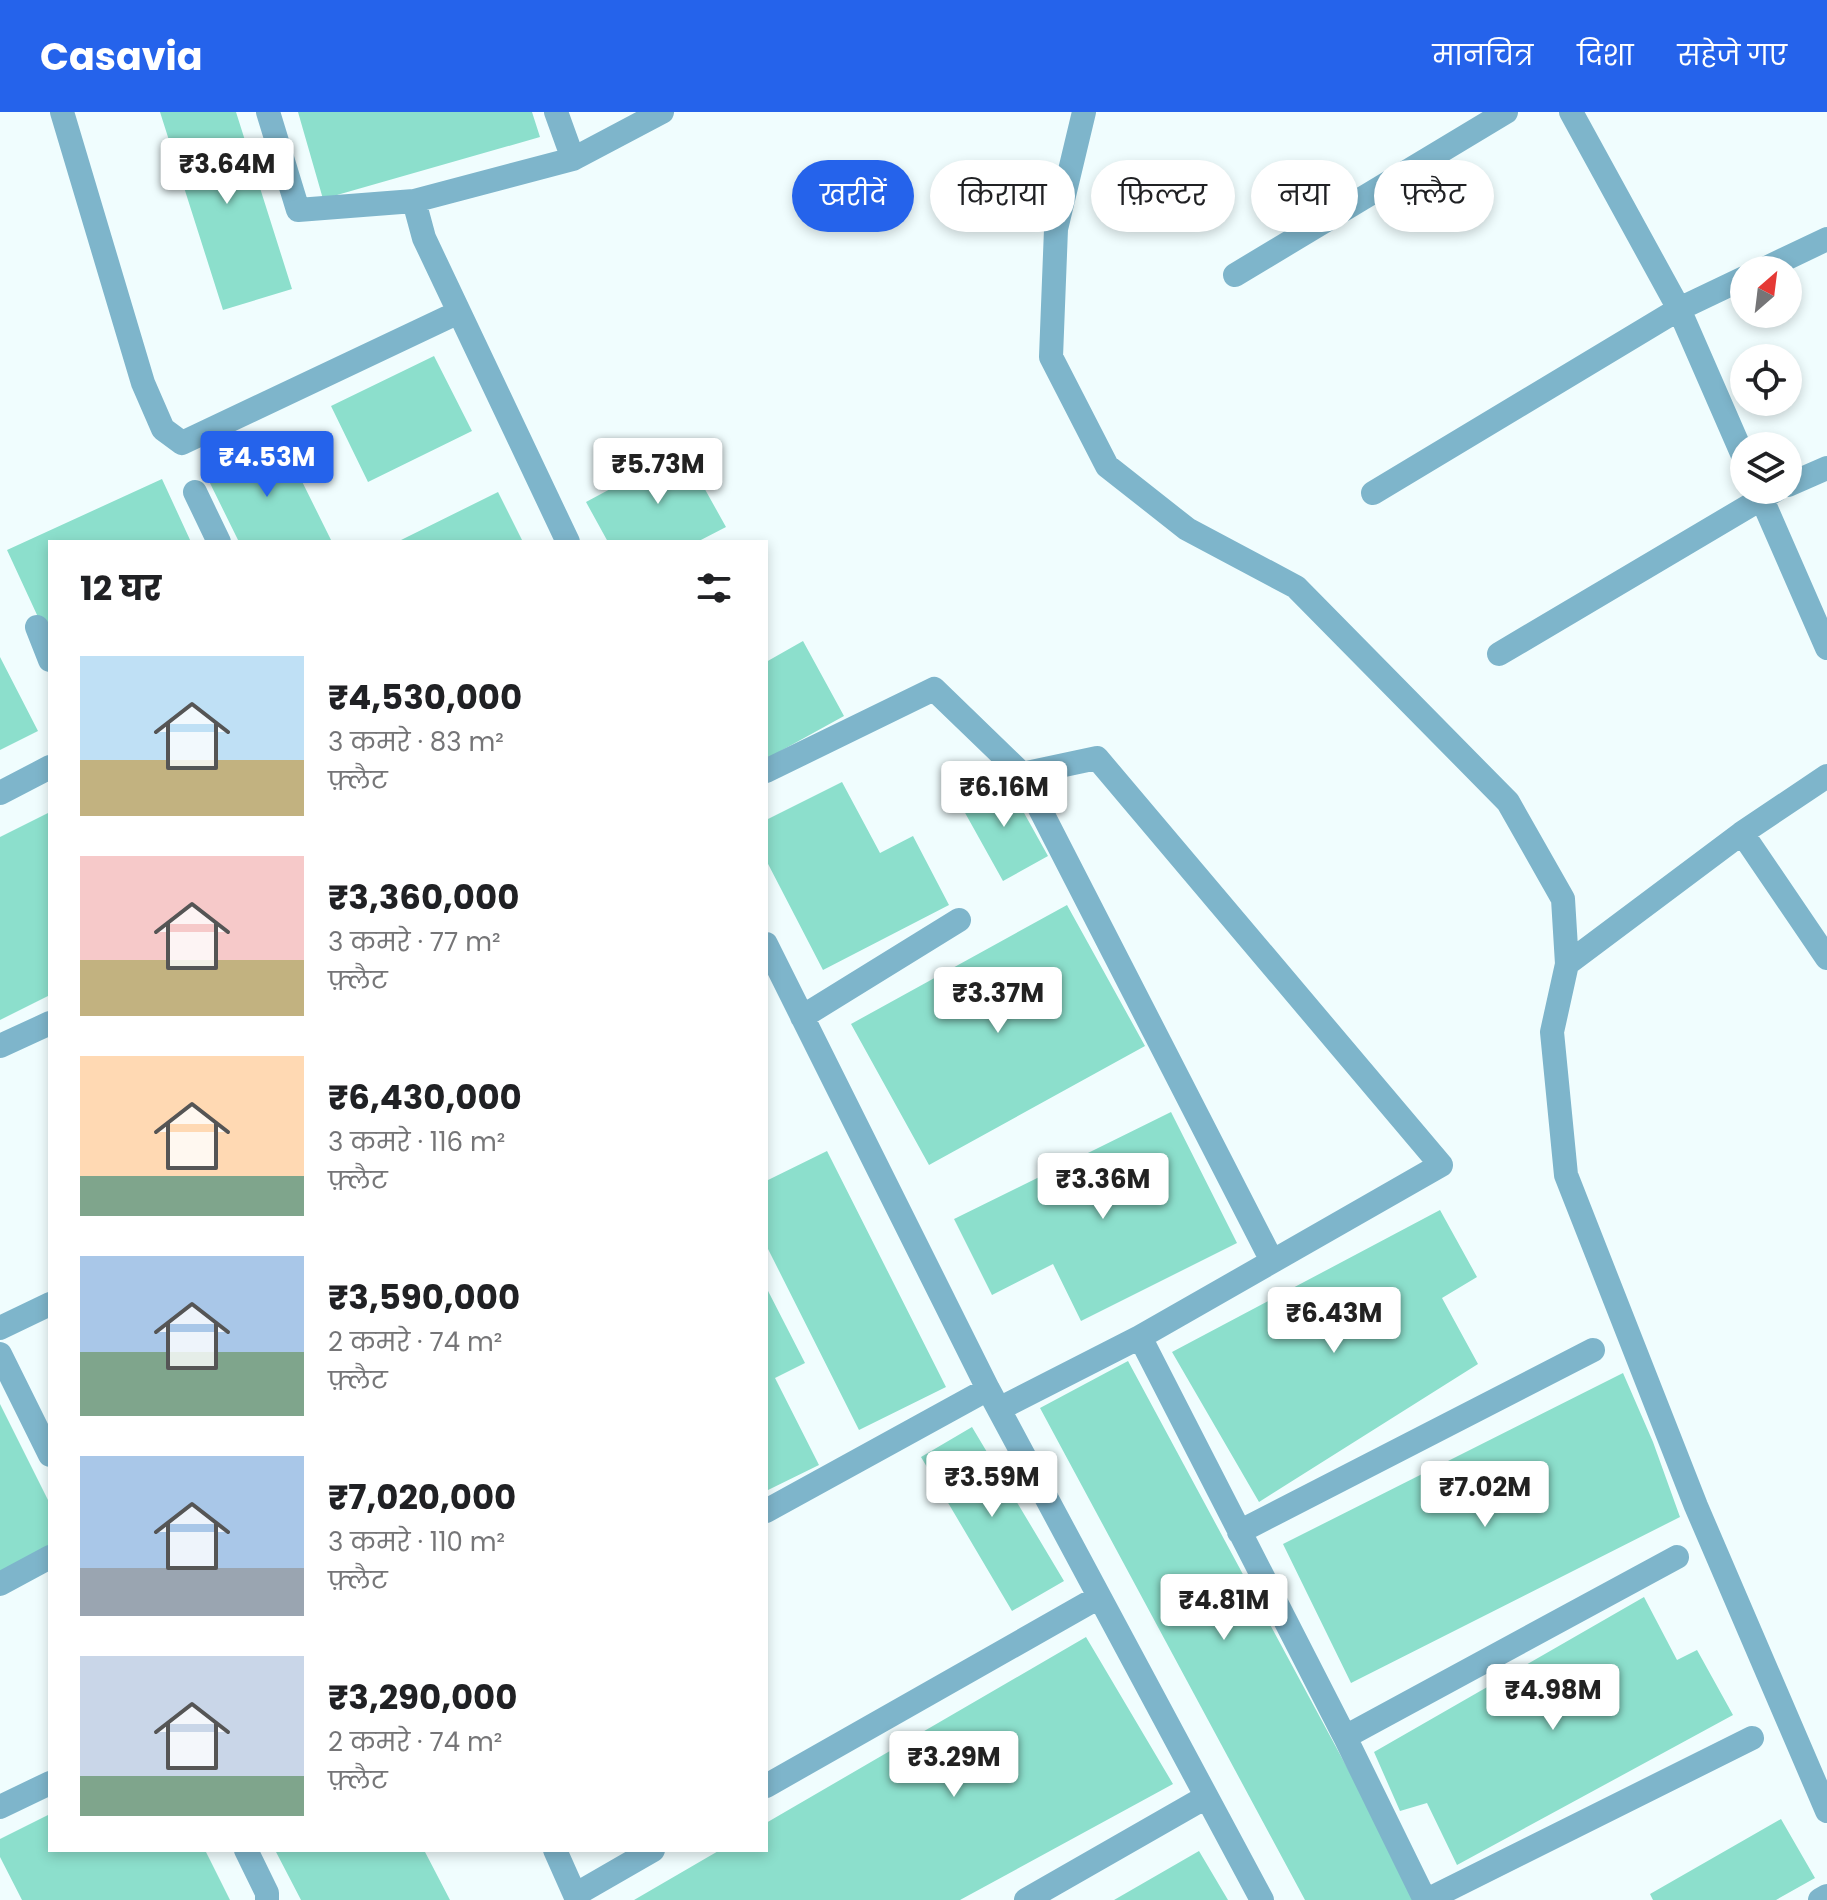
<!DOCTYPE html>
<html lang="hi">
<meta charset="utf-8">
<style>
body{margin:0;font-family:Poppins,"Noto Sans Devanagari",sans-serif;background:#f2f2f2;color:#202124;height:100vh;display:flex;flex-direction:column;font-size:30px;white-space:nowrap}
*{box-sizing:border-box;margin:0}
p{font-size:26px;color:#757577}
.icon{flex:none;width:44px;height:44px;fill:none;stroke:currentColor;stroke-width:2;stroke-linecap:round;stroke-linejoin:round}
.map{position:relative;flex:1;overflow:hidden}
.panel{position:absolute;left:48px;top:428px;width:720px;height:1312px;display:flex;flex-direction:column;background:#fff;border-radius:0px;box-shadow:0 4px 12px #0003}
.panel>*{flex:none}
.banner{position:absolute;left:792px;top:48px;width:760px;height:72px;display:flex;gap:16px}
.needle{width:52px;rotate:28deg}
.controls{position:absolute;left:1730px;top:144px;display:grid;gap:16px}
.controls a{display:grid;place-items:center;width:72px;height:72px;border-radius:50%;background:#fff;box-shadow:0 4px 12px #0003;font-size:40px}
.price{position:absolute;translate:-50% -68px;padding:0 18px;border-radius:8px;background:#fff;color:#222;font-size:26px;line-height:52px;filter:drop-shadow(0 2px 4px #0008)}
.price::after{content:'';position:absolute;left:50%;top:48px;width:24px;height:18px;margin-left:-12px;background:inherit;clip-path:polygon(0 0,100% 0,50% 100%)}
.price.current{background:#2563eb;color:#fff}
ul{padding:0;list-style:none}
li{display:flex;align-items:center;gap:24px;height:200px;padding:0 32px}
li span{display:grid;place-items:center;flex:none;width:224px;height:160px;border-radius:0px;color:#555}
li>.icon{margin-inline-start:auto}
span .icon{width:96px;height:96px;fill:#fffc;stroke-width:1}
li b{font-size:34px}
h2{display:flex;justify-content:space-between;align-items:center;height:96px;padding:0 32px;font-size:34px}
.tag{padding:0 28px;border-radius:36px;background:#fff;box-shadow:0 4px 12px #0003;font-size:28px;line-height:72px}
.tag.current{background:#2563eb;color:#fff}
header{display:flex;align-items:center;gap:48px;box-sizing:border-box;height:112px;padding:0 40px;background:#2563eb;color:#fff}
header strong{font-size:38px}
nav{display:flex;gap:44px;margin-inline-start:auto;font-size:28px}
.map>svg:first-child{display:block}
</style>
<header>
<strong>Casavia</strong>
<nav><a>मानचित्र</a><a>दिशा</a><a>सहेजे गए</a></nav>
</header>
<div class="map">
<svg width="1827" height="1788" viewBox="0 0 1827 1788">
<rect width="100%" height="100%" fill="#f0fdfe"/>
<path fill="#8cdfcc" d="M160,0H236L292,177L223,198Z
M298,0H532L540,25L323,87Z
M434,244L472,319L368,370L331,294Z
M281,327L332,430H239L206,363Z
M683,338L726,415L697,430H608L586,390Z
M162,367L191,430H50V531L7,438Z
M498,380L523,430H397Z
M803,529L844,604L766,647V550Z
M0,545L38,619L0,638Z
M1004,665L1048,744L1003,769L959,690Z
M842,670L880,741L913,724L949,793L823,858L766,748V708Z
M50,700V883L0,908V725Z
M1067,793L1145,934L929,1053L851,912Z
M1171,1000L1237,1131L1081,1209L1053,1152L992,1183L954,1107Z
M827,1039L946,1275L859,1318L766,1133V1069Z
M1440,1098L1477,1165L1442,1186L1478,1252L1259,1390L1172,1240Z
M766,1175L805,1251L775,1266L819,1353L766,1379Z
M1128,1249L1405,1763L1417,1788H1305L1040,1296Z
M1623,1261L1653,1330L1680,1405L1351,1571L1283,1432Z
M0,1292L50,1392V1437L0,1461Z
M972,1315L1064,1469L1012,1499L921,1345Z
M1644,1485L1677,1548L1697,1538L1733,1603L1457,1753L1427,1691L1400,1699L1374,1640Z
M1086,1525L1173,1672L960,1788H634L720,1738H766V1711Z
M50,1702V1738H205L230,1788H22L0,1745V1727Z
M1781,1707L1815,1766L1776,1788H1653L1650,1782Z
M275,1738H424L450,1788H301Z
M1199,1739L1228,1788H1114Z"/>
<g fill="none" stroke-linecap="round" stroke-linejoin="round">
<path stroke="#7eb5cb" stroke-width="24" d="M62,0L143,271L163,317L182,331L459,200
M268,0L298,98L414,89
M556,0L573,47
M1084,0L1056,117L1051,245L1107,354L1187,417L1296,475L1508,690L1563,787L1567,852
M1571,0L1679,197L1744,166
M1762,158L1827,127
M1235,163L1506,0
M1788,373L1827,356
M1758,378L1827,536
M195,380L219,430
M1373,381L1679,197L1744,346
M568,430L424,126L414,89L573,47L662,0
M37,515L50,548
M1499,542L1776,378
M766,659L934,577L1022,662
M1827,664L1742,721L1567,852L1552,920L1566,1063L1696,1394L1827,1699
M0,681L50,655
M1742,721L1827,846
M766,832L988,1277L1262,1788
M802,905L959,808
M0,934L50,911
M0,1216L50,1192
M1140,1225L1441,1053L1097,646L1022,662L1272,1149
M0,1242L50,1343
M999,1297L1140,1225L1345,1625L1677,1445
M766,1399L988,1277
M1239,1420L1593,1238
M0,1472L50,1445
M1345,1625L1425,1788
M766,1674L1099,1485
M0,1695L50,1671
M246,1738L267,1781V1788
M555,1738L575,1783
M577,1788L575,1783L653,1738
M1026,1788L1206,1685
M1427,1788L1752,1626
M1820,1788L1827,1784"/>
</g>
</svg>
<div class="controls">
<a><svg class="needle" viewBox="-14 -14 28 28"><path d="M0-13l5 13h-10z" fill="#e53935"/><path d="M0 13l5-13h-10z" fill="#757577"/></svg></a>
<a><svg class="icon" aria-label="locate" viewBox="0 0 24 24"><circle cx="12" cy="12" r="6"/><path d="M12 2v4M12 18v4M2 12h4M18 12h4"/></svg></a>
<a><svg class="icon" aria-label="layers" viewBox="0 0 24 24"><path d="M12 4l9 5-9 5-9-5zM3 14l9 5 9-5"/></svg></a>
</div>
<b class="price" style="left:227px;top:94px">₹3.64M</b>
<b class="price current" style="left:267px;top:387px">₹4.53M</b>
<b class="price" style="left:658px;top:394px">₹5.73M</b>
<b class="price" style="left:1004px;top:717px">₹6.16M</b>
<b class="price" style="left:998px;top:923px">₹3.37M</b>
<b class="price" style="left:1103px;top:1109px">₹3.36M</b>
<b class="price" style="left:1334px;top:1243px">₹6.43M</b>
<b class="price" style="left:992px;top:1407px">₹3.59M</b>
<b class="price" style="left:1485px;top:1417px">₹7.02M</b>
<b class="price" style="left:1224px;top:1530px">₹4.81M</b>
<b class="price" style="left:1553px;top:1620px">₹4.98M</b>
<b class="price" style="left:954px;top:1687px">₹3.29M</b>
<div class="banner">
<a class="tag current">खरीदें</a>
<a class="tag">किराया</a>
<a class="tag">फ़िल्टर</a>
<a class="tag">नया</a>
<a class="tag">फ़्लैट</a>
</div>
<section class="panel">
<h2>12 घर<svg class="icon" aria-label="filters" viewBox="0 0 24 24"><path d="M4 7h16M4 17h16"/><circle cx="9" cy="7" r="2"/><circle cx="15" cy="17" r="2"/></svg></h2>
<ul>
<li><span style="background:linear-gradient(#bfe0f5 65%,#c2b280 0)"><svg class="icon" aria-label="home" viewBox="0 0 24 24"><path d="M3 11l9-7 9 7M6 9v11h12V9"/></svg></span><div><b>₹4,530,000</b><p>3 कमरे · 83 m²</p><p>फ़्लैट</p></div></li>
<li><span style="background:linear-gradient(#f6c9c9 65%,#c2b280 0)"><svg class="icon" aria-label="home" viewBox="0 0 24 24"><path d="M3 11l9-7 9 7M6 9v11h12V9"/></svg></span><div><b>₹3,360,000</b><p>3 कमरे · 77 m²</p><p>फ़्लैट</p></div></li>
<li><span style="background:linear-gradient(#ffd9b3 75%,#7fa58c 0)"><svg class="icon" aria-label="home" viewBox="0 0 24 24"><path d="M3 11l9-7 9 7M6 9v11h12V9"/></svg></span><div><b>₹6,430,000</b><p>3 कमरे · 116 m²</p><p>फ़्लैट</p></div></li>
<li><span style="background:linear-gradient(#a9c7e8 60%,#7fa58c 0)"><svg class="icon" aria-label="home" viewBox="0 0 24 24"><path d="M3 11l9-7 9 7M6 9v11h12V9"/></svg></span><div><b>₹3,590,000</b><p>2 कमरे · 74 m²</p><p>फ़्लैट</p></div></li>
<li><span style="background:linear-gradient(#a9c7e8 70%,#9aa5b1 0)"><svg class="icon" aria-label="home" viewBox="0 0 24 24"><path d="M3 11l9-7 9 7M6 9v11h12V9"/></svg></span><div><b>₹7,020,000</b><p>3 कमरे · 110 m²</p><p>फ़्लैट</p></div></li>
<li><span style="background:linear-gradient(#c9d6e8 75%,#7fa58c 0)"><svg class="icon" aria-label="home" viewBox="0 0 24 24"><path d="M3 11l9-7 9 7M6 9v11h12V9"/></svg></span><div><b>₹3,290,000</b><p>2 कमरे · 74 m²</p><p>फ़्लैट</p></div></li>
</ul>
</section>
</div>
